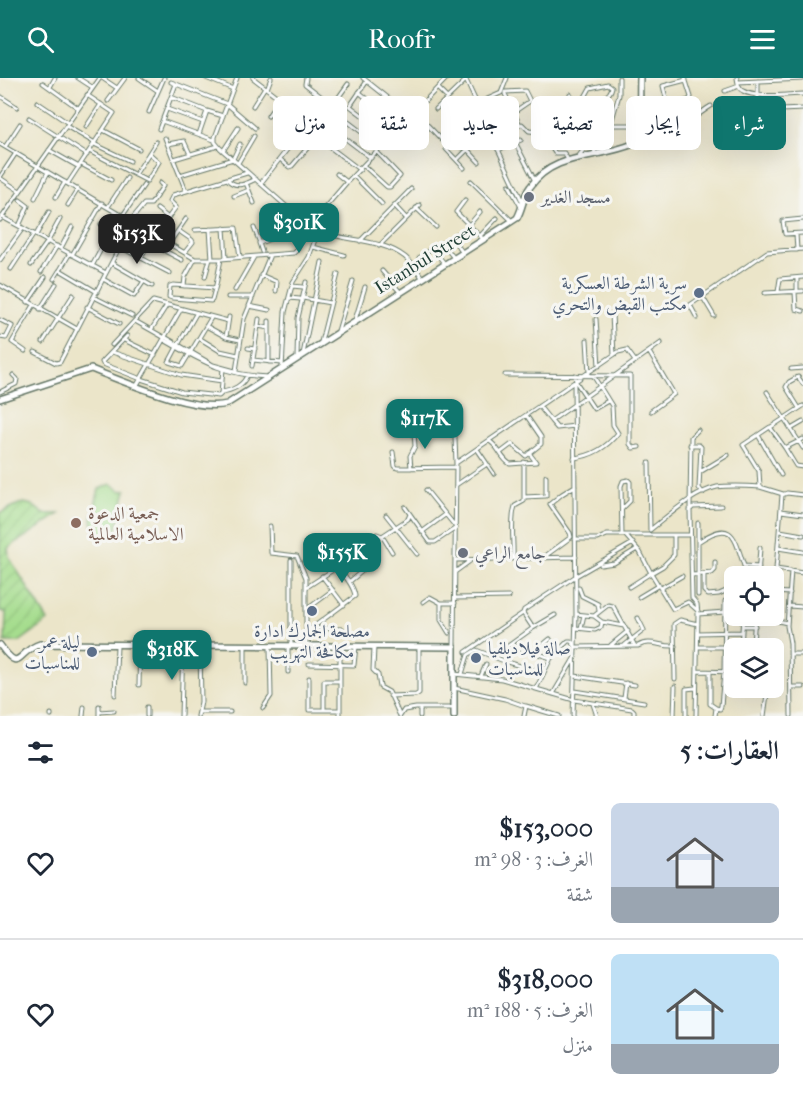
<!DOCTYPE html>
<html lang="ar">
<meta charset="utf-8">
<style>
body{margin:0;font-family:"IM FELL French Canon",Amiri,serif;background:#f2f2f3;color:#1f2937;direction:rtl;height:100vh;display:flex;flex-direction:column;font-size:22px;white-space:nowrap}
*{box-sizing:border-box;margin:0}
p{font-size:20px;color:#747a83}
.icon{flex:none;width:33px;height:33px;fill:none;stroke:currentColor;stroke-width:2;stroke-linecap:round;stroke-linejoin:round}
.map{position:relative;height:638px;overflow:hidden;direction:ltr}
.side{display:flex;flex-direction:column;background:#fff;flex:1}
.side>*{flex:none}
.top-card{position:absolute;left:18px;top:18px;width:768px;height:54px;direction:rtl;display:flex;gap:12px}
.controls{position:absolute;left:724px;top:488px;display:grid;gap:12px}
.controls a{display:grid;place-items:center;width:60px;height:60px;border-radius:9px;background:#fff;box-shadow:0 6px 24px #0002;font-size:30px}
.price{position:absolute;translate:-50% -51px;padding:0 14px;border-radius:12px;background:#0f766e;color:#fff;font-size:20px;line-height:39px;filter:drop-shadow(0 2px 3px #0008)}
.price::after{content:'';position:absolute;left:50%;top:36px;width:18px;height:14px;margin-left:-9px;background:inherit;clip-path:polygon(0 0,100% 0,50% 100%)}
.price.current{background:#222;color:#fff}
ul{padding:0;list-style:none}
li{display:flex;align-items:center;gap:18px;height:150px;padding:0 24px}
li+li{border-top:2px solid #e0e1e3}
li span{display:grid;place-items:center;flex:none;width:168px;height:120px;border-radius:9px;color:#555}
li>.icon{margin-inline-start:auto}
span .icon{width:72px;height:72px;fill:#fffc;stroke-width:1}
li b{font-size:26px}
h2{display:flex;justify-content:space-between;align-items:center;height:72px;padding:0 24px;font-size:26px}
.tag{padding:0 21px;border-radius:9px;background:#fff;box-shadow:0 6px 24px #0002;font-size:21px;line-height:54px}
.tag.current{background:#0f766e;color:#fff}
header{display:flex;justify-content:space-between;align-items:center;height:78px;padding:0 24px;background:#0f766e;color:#fff;font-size:27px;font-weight:600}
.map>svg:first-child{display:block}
</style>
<header><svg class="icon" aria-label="menu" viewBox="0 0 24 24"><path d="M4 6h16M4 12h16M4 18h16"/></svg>Roofr<svg class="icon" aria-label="search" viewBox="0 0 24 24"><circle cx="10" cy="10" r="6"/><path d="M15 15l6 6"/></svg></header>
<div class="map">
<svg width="803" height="638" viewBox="0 0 803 638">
<defs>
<pattern id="forest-crowns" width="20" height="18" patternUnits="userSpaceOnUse" patternTransform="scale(1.5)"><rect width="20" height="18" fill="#84bc79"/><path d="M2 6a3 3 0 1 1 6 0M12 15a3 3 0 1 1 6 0" fill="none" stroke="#6b9a64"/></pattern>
<pattern id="garden-furrows" width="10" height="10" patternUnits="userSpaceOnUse" patternTransform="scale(1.5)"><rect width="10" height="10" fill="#a6dd8e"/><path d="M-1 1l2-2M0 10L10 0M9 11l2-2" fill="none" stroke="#8ebf7b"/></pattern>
</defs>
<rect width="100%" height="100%" fill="#f6f6f2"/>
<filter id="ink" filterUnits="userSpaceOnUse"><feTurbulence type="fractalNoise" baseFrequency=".0167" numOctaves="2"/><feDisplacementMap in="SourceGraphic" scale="12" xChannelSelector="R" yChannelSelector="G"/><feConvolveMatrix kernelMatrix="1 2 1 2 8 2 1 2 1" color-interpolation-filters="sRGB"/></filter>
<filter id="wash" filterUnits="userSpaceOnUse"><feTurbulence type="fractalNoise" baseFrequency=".008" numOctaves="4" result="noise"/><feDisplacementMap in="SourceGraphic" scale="24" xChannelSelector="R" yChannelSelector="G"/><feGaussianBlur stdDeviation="1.35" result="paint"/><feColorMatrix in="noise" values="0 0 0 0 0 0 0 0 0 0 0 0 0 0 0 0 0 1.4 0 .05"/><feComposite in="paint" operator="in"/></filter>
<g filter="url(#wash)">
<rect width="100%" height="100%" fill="#ebe5c9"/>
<path fill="url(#forest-crowns)" stroke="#527c56" stroke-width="1.5" d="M461,45L475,60L462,74L448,57Z"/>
<path fill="url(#garden-furrows)" stroke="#628d61" stroke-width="1.5" d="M24,425L32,427L44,436H59L8,470L9,479L48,543L19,564H5L6,534L0,533V435L19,426Z"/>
<path fill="#a6dd8e" stroke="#628d61" stroke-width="1.5" d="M111,406L121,413L126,412L116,454L102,456L93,449L92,441L99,411Z"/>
</g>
<g filter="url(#ink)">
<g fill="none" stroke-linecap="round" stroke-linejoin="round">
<g stroke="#667868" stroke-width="5">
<path id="street" d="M78,0L92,9
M102,0L117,10
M139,0L158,13
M206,0L233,11
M237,0L215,59V64L220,70L311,150C340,164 379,159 405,179C412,185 418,193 423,201
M253,0L323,54
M306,0L305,6L337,31
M363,0L411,38
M465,0L522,123
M737,0C738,5 738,11 743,13C756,21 788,16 803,16
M367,3L350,28L391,59
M758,3V25L762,32L772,33L773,40
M171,4L227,26L255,50
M738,4L803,1
M43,5L78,30
M50,9L55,0
M267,11L271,0
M438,11L447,20
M725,13L739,8
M359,14L371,24
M570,16L587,67L578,79
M0,18L17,29
M171,19L207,33
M108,23L125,0
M37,24L68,45
M476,26L501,15L507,0
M333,27L348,6
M253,28L265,9
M167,31L203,44
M436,31L466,2
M781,32L803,31
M149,34L164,0
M415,34L442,62
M514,34L530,23L525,13L505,14V16L520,47
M338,36L381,69
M329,37L325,45L371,80
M268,38L280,20
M29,40L87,77
M671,40L663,8L686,2
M162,43L214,62
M667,43C678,56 699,35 711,28
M485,45L499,39L503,46
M610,47C634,47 659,49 680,33L679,25L689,22L691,19L685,0
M66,48L95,65
M86,49L101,26
M159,51L176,6
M103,52L139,71
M199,56L207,33L223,38
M165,60L186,113
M493,60L522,46L529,53L541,54L555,75H564L568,82
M515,64L535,103
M0,66L195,181H221L294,175L297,172L307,146
M94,66L130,83
M168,66L184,63L190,76
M327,67L360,92
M5,69L20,46
M446,71L464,90
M467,71L479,84
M49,72L79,89
M498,72L521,62
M89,73L147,103L159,84L149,75
M223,73L238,50
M603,73L619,17V0
M594,75L596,69L585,19L590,10L608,6L612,9C611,14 609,17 604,19
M174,81L218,68
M280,81L289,89L292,88L310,67
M457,82L488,51
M238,85L254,58
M81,86L111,102
M364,88L387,109H390L400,98L377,74
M337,96L347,104
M135,97L156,64
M180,97L233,81L240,66
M354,98L382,126
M0,99L16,75
M0,100L20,113
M227,101C236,111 246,106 256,101
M471,103L512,143
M68,105L114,35L87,17
M246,105L254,125
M261,105L303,51H307L322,62
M509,107L521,129
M234,118L249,112
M56,119L65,104
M35,120L48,94
M465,122L456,134L483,161
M68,127L78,111
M394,127L406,140
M108,129L127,100
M416,130L436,149
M123,137L144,107
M2,139L106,195
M803,141L783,143L785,156L803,155
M0,142L100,0
M131,142L144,126H151L163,108L160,105
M101,146L111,152
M469,147L480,134
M19,148L28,128L20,122
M309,148L347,104L447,0
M224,150L226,180
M254,150L260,165L302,148L305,149
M210,151L212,181
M195,152L236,150L240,179
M179,153L192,162L193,164L185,174
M128,154L182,182
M153,154L166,138L157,131
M156,156L176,129L170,123L173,117L247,95
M456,156L452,160L463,175
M796,156L797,172
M36,157L49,134
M480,158L497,140
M360,163L411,111
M170,164L186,141
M259,165L262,174
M442,165L454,180
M379,168L420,127
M120,169L170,195
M313,169L344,177
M61,170L72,149
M70,175L60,192L97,214
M72,177L102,125
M141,179L149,165
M419,180L432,170L444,185
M0,182L23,150
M112,185L152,208
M31,187L48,163L60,141
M92,188L120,136
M11,191L34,156
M382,193L400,214
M41,194L57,168
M261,197L277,204L276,213
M205,199L210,181
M797,200V213
M54,201L59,193
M103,201L134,218L144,203
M0,207L77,251
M184,208L185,199L195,181
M292,208L303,209
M215,210L173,207L170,208L169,219L172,220L211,223L212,222L216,207L221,181
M235,212L254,179
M778,214L780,201L803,199
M795,214L796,231L803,233
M765,215L803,213
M702,218L714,238
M94,219L132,238
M228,219H253
M289,220L300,221
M303,220L330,225
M28,224L45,199
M87,229L119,246
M40,231L56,206
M269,232L249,228L270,177
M612,236L614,277
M697,240L690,227L767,174L803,171
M596,241L599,288
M0,242L12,248L6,260L0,259
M355,242L365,209
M135,243L165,260
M206,248L226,259L240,262
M258,248L269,250
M151,252L167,227
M338,253L353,203
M127,258L102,284L103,286L141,301L182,314L219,318L221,316L223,290
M165,259L213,287L235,293
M226,259L229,239
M199,260L220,273L238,277
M124,262L155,277
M164,262C202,283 223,297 268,299
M587,262L589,295
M43,264L73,217
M321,264L338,196
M112,267L153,223L228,243
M178,267L196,236
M177,269L169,284L182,288L211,240
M248,270L255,271
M25,273L12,264L34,227
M35,274L56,285L60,284L133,143
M112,274L181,297L222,303
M649,274L674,316L651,333
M303,276L322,184
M297,280L298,240L306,204
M253,282L282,285
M269,284V243
M252,288L259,241
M282,291L285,234L293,204L309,179L318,153
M791,291L803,290
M236,293L244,241L249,229
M505,297L630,298V366L633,370L639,369
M575,297L576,304L594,331L608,323
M137,307L181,231
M0,314L16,306L17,301L13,297
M221,314C232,313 244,307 247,297
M767,314L791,351L803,344
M539,328L551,343L661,265
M799,330L786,309L789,304L798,299L803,306
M551,343L557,350L575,348
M771,349L803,328
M791,351L803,370
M758,357L781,397
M489,363C499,368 500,380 510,386L536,384L529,375
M690,367H699L701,369L699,410L703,415
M785,370L796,388L803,389
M477,371L494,396
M393,374L395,388L397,390L455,389
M500,375L512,366L526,378L541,366V359L526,337
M574,380C592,378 607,369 618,355L613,347L612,328L594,299
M456,385L618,274L627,272L635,283
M649,385L650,452
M411,390L410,378L415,368L414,354
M700,394L728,377
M456,407L487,386
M760,409L783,416
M426,412L455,448
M803,417L787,415L782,417L776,491L803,495
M524,419L546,418V398
M405,429L430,464H435L456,450
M690,430L691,359L698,352
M781,433L803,436
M386,437L417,476
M698,445V464C732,441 734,457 744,488L759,489
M270,448L271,475L297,478L306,500V567
M650,452C668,438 694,414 717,409C731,407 746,408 760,409L759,393L743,367L770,349L785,370L803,361
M780,453L803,457
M422,454L445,437
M622,457L621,408L623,403L628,402L630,404V423L622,431
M626,458L640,474L651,495L663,488L674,477V457
M575,461H598L607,457H690
M778,470L803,474
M392,474L382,458L408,441L410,436
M544,479L571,459L570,455L550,426L562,416L575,408
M513,481C514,464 510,442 515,428L524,423V384
M291,482V567
M455,482L576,479
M601,487L614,485L637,471
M455,494L470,483
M704,496V513L708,517L719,516L735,509
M692,497L712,495L715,492V484
M322,498L344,527
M758,498L760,470
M349,504L373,484C375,476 366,471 367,462L377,456L382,458
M307,509L368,469
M629,509L651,495L673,531L688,524L698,533
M579,510L582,518L598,526L599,533
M661,510L682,498
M774,514L790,515
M698,517V464
M774,517L776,491
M639,519L659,507
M455,520L509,519
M423,524L430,519L441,525H455
M441,525V542L449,555
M789,528L803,529
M306,532L333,512
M576,536L594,538L602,544L624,548
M698,536L725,534
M773,537L774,542L787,545
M594,538L608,527L613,528L635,568
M743,548H755
M306,550L343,551
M312,550L355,518C354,508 344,497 337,488
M533,550L523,535L524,532L576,498L633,465
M576,550L595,552L601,549L602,544
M581,550L584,537
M698,555L742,554
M511,567L551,580
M611,567L628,553
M625,567L644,552L638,540
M741,567L753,566L755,537
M288,568V594
M340,568V638
M454,568L456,385L454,336
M245,569V605
M374,569L373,592L378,597L380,609L389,614L399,636
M698,569H725
M741,570L743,537
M466,574L523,535
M533,575L550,561
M790,576H803
M494,578L533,550L555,537
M309,586L354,587L356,568
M698,593L735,594
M710,594V626L716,630
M454,596L502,601L574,622L632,631L634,633V638
M462,596L468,577L476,572L504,583L543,595
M481,598L486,586
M575,598L635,607
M309,600V632H340
M675,601L674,546L680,542L698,546
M139,607L140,567
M791,609H803
M454,610L505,621L525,628
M536,611L551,580L568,563H571L576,569L638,568C650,561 661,569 675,568
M575,613L644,624
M723,614L742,615L744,609
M553,616L575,579
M115,617L117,568
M390,618L416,617L419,615V569
M624,620L626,605
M593,626L597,638
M263,630L271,618L270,569
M324,632V603H340
M99,634L114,633
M199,634H230
M51,638V636
M83,638L84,629
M99,638V628
M147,638V629
M181,638L183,567
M198,638L201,624L200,568
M400,638L404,632L416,630H454
M420,638V630
M524,638L526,628L559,638
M573,638L576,536L574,305
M674,638L675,608
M686,638V611L695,610
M696,638L698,536L697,526L692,520L690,432L693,429L721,428
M715,638L716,630L720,631L721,628L724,594L725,523
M764,638L768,609
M791,638L790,565L787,548L791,493"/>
</g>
<g stroke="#667868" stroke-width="8">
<path id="secondary" d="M0,321L91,291C123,303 195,335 227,326L517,140C523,130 523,118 530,109C554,74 598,81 633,66C642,54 639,16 640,0
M0,567C21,597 17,573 40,566L454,569
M454,569V638"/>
</g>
<use href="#street" stroke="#fff" stroke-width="3"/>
<use href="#secondary" stroke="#fff" stroke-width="5"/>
</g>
</g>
<g fill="#6b7280" stroke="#f6f6f2" stroke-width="2">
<circle cx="529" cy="119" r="6"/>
<circle cx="463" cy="475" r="6"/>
</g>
<g fill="#5c6f8a" stroke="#f6f6f2" stroke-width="2">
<circle cx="699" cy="215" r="6"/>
<circle cx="312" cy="533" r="6"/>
<circle cx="92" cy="574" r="6"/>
<circle cx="476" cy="580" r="6"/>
</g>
<circle fill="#8d6e63" stroke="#f6f6f2" stroke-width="2" cx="76" cy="445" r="6"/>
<g text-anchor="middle" stroke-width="6" stroke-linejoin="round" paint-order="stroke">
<g font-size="18" fill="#5b616d" stroke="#f6f6f2" text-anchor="start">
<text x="541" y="125">مسجد الغدير</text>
<text x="475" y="481">جامع الراعي</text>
</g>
<g font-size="18" fill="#1f3d34" stroke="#f6f6f2">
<text transform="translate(425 181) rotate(-32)" y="6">Istanbul Street</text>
</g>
<g font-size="18" fill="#4e5e75" stroke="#f6f6f2" text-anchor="end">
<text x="687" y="211">سرية الشرطة العسكرية<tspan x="687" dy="21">مكتب القبض والتحري</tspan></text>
<text x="312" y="559" text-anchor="middle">مصلحة الجمارك ادارة<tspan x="312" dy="21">مكافحة التهريب</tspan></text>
<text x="80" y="570">ليلة عمر<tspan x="80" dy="21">للمناسبات</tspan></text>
<text x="488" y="576" text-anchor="start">صالة فيلاديلفيا<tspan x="488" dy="21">للمناسبات</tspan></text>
</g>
<g font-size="18" fill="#785e54" stroke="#f6f6f2" text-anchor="start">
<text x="88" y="441">جمعية الدعوة<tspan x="88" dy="21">الاسلامية العالمية</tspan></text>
</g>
</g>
</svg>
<div class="controls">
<a><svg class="icon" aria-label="locate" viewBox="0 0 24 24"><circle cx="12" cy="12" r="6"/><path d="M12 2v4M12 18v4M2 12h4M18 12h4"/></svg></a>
<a><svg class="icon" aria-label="layers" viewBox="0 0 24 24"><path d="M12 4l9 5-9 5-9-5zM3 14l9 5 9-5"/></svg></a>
</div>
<b class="price" style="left:299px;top:176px">$301K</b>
<b class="price current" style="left:137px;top:187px">$153K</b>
<b class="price" style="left:425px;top:372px">$117K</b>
<b class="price" style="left:342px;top:506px">$155K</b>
<b class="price" style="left:172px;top:603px">$318K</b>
<div class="top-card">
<a class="tag current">شراء</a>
<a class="tag">إيجار</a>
<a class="tag">تصفية</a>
<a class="tag">جديد</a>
<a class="tag">شقة</a>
<a class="tag">منزل</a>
</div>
</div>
<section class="side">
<h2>العقارات: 5<svg class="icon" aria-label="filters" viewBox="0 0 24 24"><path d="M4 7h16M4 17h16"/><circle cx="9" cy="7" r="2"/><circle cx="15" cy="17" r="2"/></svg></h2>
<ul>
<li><span style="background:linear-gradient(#c9d6e8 70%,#9aa5b1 0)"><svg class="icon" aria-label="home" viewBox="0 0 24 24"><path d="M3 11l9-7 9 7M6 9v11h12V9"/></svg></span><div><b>$153,000</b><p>الغرف: 3 · 98 m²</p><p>شقة</p></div><svg class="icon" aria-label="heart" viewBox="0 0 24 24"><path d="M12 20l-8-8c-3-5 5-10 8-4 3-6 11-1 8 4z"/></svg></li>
<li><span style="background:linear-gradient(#bfe0f5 75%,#9aa5b1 0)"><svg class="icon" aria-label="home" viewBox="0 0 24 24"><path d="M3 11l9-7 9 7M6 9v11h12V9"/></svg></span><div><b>$318,000</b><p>الغرف: 5 · 188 m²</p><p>منزل</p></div><svg class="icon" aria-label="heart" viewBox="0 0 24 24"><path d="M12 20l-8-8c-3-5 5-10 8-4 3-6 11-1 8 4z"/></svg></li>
</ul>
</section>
